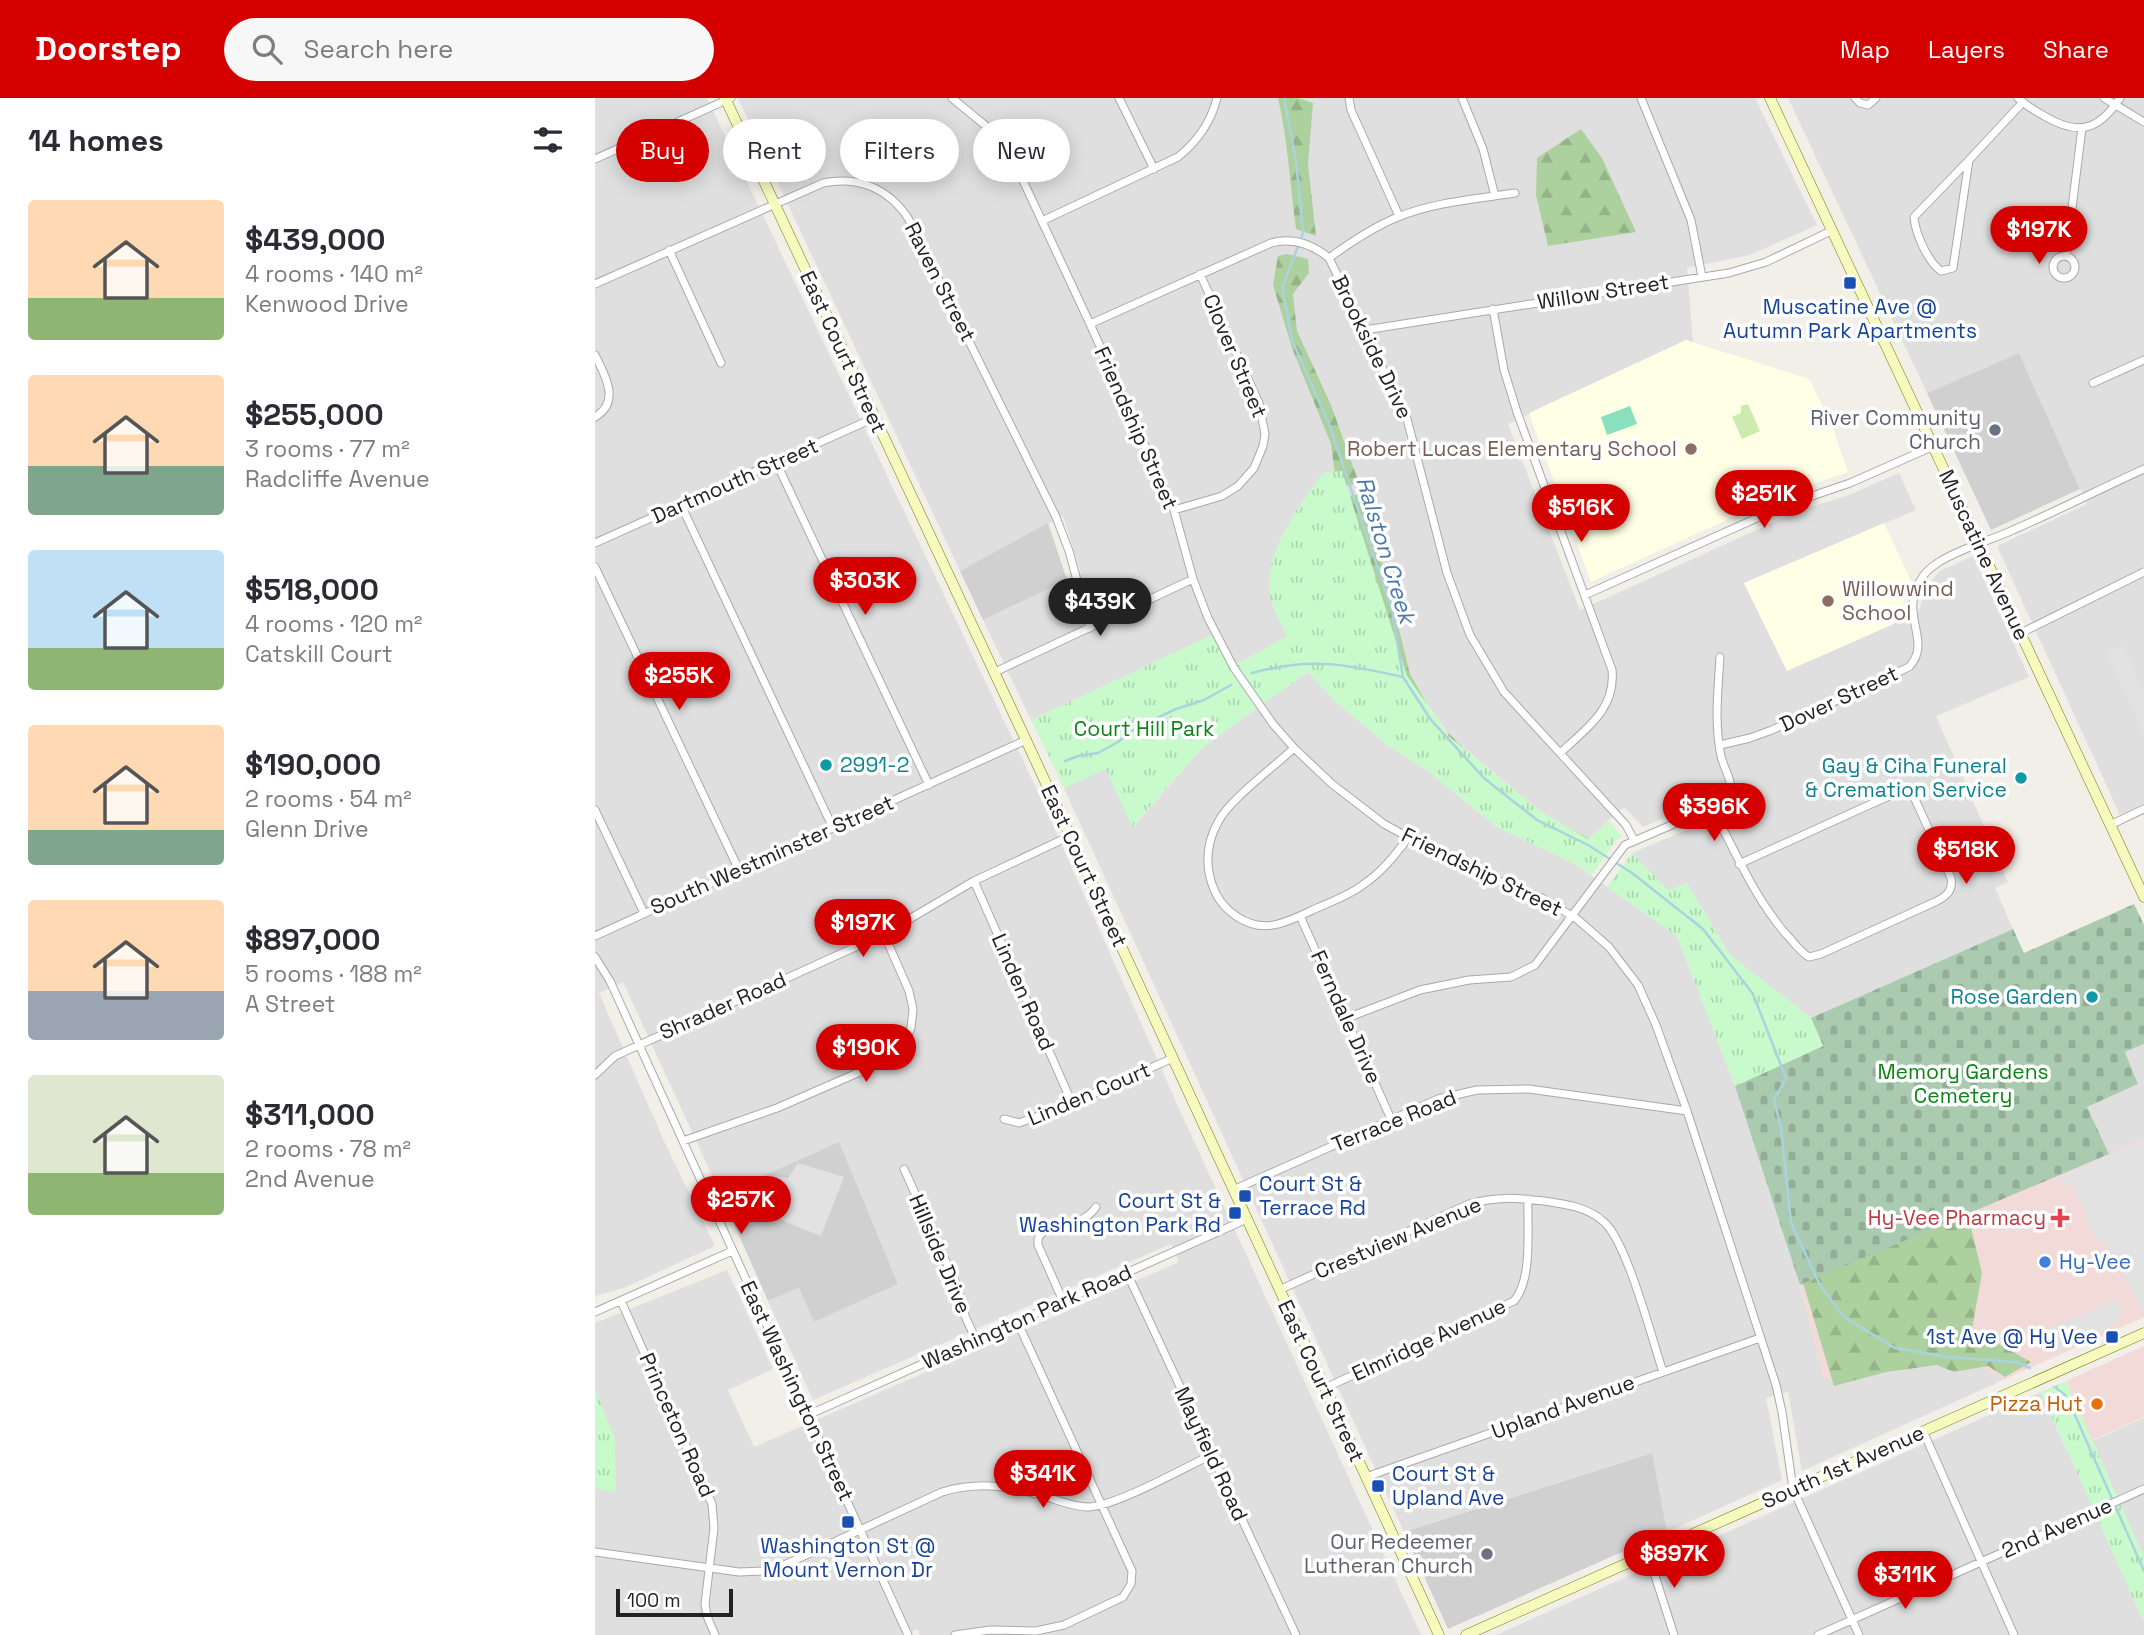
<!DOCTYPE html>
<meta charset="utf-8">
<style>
body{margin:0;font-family:"Space Grotesk",sans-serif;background:#f7f7f7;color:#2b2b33;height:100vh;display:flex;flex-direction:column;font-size:26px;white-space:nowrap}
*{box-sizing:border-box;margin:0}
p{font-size:23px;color:#7c7c81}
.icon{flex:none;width:38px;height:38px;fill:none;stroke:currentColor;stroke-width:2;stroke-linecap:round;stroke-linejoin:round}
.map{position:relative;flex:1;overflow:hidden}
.details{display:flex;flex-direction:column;background:#fff;width:595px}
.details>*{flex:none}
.top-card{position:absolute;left:21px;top:21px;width:665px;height:63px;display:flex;gap:14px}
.scale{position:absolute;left:21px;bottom:18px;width:117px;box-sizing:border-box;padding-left:7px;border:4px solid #222;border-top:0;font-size:19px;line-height:24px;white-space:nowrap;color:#222;-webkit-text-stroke:5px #fff;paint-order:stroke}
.price{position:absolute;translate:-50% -60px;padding:0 16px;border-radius:24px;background:#d40000;color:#fff;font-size:23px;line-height:46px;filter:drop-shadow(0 2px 4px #0008)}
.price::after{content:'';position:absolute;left:50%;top:42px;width:21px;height:16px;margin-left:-10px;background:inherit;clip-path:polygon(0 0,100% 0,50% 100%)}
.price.active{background:#222;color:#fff}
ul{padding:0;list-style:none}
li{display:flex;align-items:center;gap:21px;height:175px;padding:0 28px}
li span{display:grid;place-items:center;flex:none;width:196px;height:140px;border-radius:7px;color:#555}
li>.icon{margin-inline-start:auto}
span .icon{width:84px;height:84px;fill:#fffc;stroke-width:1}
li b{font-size:30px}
h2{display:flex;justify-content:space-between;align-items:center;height:84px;padding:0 28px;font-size:30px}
.pill{padding:0 24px;border-radius:32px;background:#fff;box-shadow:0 4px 18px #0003;font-size:24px;line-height:63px}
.pill.active{background:#d40000;color:#fff}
header{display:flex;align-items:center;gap:42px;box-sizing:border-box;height:98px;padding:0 35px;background:#d40000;color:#fff}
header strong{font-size:33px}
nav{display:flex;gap:38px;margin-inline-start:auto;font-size:24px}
.search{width:490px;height:63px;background:#f7f7f7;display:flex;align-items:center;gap:18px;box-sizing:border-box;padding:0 24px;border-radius:38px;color:#7c7c81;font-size:26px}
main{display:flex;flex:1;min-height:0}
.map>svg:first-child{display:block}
</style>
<header>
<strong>Doorstep</strong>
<div class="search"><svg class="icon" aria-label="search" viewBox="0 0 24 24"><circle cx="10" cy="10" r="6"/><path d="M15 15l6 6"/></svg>Search here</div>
<nav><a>Map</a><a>Layers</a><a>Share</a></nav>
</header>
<main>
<section class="details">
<h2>14 homes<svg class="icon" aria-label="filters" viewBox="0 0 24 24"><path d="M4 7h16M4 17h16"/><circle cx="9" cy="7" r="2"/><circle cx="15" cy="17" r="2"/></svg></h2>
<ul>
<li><span style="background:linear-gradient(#ffd9b3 70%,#8fb573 0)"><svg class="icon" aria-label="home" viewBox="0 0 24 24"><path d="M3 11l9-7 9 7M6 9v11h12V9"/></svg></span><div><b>$439,000</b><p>4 rooms · 140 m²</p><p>Kenwood Drive</p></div></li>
<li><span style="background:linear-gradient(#ffd9b3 65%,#7fa58c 0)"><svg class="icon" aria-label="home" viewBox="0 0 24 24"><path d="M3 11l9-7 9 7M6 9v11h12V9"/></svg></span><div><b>$255,000</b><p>3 rooms · 77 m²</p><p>Radcliffe Avenue</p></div></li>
<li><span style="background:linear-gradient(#bfe0f5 70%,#8fb573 0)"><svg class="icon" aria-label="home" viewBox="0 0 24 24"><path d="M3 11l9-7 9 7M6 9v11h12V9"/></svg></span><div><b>$518,000</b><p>4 rooms · 120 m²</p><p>Catskill Court</p></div></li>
<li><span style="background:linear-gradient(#ffd9b3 75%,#7fa58c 0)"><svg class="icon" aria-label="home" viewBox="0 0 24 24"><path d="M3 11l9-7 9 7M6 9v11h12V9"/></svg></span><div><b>$190,000</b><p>2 rooms · 54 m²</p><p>Glenn Drive</p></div></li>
<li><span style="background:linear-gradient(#ffd9b3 65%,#9aa5b1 0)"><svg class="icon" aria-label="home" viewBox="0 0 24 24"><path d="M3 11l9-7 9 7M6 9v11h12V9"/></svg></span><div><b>$897,000</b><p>5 rooms · 188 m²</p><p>A Street</p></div></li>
<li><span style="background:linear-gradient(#dfe7d0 70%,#8fb573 0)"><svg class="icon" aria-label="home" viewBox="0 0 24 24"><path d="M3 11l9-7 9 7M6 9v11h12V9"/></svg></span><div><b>$311,000</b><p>2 rooms · 78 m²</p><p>2nd Avenue</p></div></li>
</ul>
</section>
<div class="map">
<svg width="1549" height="1537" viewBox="0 0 1549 1537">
<defs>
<pattern id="forest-firs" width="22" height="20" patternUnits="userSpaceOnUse" patternTransform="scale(1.75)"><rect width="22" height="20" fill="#add19e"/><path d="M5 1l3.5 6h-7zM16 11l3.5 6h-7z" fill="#95b388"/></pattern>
<pattern id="cemetery-stones" width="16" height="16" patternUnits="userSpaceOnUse" patternTransform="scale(1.75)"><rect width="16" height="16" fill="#aacbaf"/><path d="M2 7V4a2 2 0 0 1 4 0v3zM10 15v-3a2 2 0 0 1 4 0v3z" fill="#92ae96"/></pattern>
<pattern id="park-tufts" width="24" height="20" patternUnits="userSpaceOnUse" patternTransform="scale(1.75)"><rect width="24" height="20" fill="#c8facc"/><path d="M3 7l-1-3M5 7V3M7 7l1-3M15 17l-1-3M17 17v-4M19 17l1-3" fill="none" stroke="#acd6af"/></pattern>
</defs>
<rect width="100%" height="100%" fill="#f2efe9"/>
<path fill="#e0dfdf" d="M0,0H112L445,698L587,1017L826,1537H325L322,1531L310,1537H0V1225L132,1172L178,1271L133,1292L159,1349L584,1164L576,1146L218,1302L173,1203L204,1190L219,1224L303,1186L244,1045L126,1097L28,884L4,895L69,1043L120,1148L29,1190L0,1198Z
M143,0H1160L1222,127L1155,157L1092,170L1098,244L1091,242L913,326L985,512L1203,413L1254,397L1304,375L1321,412L1149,485L1192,572L1323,515L1331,489L1345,473L1378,458L1434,579L1341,618L1413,784L1400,790L1418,831L1216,920L1135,857L1092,785L1073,793L1037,755L1127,717L1119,699L1048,729L1029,709L993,741L946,714L857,640L812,578L677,506L692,538L641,567L625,534L436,622L388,522L486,475L468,418L365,473Z
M1193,0H1549V706L1525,717L1402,448L1492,406L1424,255L1332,295Z
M713,574L740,603L792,647L833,673L900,728L980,766L1082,838L1140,988L1205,1187L1229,1281L1346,1247L1408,1282L1207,1373L1193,1294L1171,1300L1187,1382L1072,1434L1056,1355L809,1434L469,690L511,670L538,729L609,648Z
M1549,946V1040L1514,1056L1492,1009L1543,986L1530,954Z
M1446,1294L1472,1354L1549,1320V1537H901Z"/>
<path fill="#f2dad9" d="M1549,1040V1219L1408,1282L1346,1247L1229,1281L1205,1187Z
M1549,1248V1319L1497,1342L1471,1283Z"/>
<path fill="#ffffe5" d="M1091,242L1214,281L1237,328L1253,374L1184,398L996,484L934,315Z
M1289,425L1316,483L1308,507L1310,521L1192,573L1149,485Z"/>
<path fill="#d0d0d0" d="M1424,255L1485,391L1396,432L1332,295Z
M453,425L472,482L388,522L365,473Z
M244,1044L303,1186L219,1224L204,1190L173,1203L126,1097Z
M1057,1355L1072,1434L853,1531L809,1434Z"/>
<path fill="#cdebb0" d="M1153,306L1165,333L1147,341L1137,319L1146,315V308Z"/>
<path fill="url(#forest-firs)" d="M683,0H703L718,5L713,66L721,138L701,131C695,87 693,43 683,0Z
M986,31L1007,60L1041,134L953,148L941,97L942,60Z
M692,156L713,161L714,175L698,196L702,233L736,307L764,385L742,390L736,346L697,250L678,187L683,158Z
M765,396L783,447L815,576L842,624L890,671L944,715L1009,748L1002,762L817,619L748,400Z
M1177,1082L1252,1153L1374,1121L1387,1175L1377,1231L1436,1264L1410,1279L1393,1268L1359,1274L1342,1267L1291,1274L1239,1288Z"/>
<path fill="url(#cemetery-stones)" d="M1539,806L1549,827V946L1530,954L1543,986L1492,1009L1514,1056L1205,1187L1140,988L1228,948L1216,920L1418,831L1429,855Z"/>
<path fill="url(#park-tufts)" d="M747,373L812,578L856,640L946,714L993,741L1014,723L1027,738L1021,742L997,777L980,766L900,728L833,673L792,647L740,603L713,574L609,648L537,729L511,671L469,690L436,622L617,537L636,570L692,538C688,528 682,519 678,508C662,461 702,411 728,375Z
M1037,755L1073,792L1092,785L1135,857L1216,920L1228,948L1140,988L1082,838L1012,789Z
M1471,1283L1549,1459V1525L1446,1294Z
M0,1291L20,1341L21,1394L0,1390Z"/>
<path fill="#88e0be" d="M1035,308L1042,326L1012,337L1006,319Z"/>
<path fill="#e2e2e2" d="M1527,547L1549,595V637L1512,554Z
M1549,1042V1215H1548L1524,1168L1512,1150L1500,1140L1478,1086L1469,1089L1465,1079Z
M203,1065L249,1079L226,1138L158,1111L173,1078L193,1080Z
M1522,1201L1528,1216L1522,1219L1525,1224L1463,1252L1453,1231Z"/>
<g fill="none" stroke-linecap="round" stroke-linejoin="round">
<path stroke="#aad3df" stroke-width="2.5" d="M689,0L701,63L708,135L687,190L697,242L734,326L797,512L808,579L836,622L889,680L942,722L993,747L1037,775L1108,831L1158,896L1191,980L1179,1002L1186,1029L1196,1125L1225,1187L1249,1219L1300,1250L1353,1259L1421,1264L1435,1270
M657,575C715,559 751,566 808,579
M470,663L483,658L503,655L523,644L541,630L581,611L609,602L636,587
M1460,1289L1470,1297L1479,1315L1549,1473"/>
<g stroke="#a9a9a9" stroke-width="9">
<path id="street" d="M357,0L391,28L424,74L495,226L579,412L598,481L613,520L639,570L678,626L699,650L737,686L789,726L866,768L947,800L982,821L1014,849L1043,887L1061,927L1092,1013L1181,1287L1187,1314L1198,1391L1264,1537
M524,0L559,71
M754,0L756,12L804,118
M867,0L888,51L900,98
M1046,0L1096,122L1107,179
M1260,0L1265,5L1273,7L1281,0
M1423,0C1431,8 1441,13 1451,19C1484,38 1504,32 1525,0
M1509,0L1549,24
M0,61L136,0
M1374,62L1358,170L1346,173C1333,164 1320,135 1319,119Z
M1374,62L1428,4
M447,123L583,59C603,43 616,24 622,0
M74,152L126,265
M1458 169a11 11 0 1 1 22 0a11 11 0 1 1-22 0Z
M1471,158L1487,30
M734,160C756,144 778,129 803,119C839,104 882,101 920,95
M0,186L228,85C263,78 293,90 313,120L461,419L474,453L495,530
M898,211L909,272L922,314L1017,572C1021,611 991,631 965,655
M495,226L676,145C698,139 717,146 734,160L812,321L852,475L875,537L909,594L1031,727L1039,742
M770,232L1134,175L1171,164L1238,132
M0,257C10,277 26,304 0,319
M1498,285L1549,262
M181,364L334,687
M86,407L238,730
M579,412L627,398L643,388L659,370L668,348L670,336L664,305L605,176
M0,445L279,320
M0,469L144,772
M990,497L1191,407L1255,385L1339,348
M1426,535L1549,474
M400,574L598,481
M1125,647L1155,640L1177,632L1314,569C1338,544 1304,517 1325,483C1329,475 1336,469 1344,464C1366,450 1394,443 1418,432C1462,413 1505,391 1549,371
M699,650C678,670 636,700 623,724C612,744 610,765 617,786C625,812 654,834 683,826C696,823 709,816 722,810C738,803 755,797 769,786C787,774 800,757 813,740
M1117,711C1142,755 1157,796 1190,835C1198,843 1204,853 1214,859L1226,856L1342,803C1353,797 1358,792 1356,780L1319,699L1311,694L1305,693L1144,766
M0,712L49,815
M1515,727L1549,711
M379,783L477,1005
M705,818L796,1021
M0,838L431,642
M0,859L15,883L313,1537
M752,920L825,892L874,882L916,879L940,867L1030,747L1130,704C1144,690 1129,673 1126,658C1119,625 1123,593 1125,559
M0,977L20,958L289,836L379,783L475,738
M409,1021L424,1025L466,1010L578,960
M88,1043L182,1010L290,963L307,948L316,930L318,911L314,893L289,836
M309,1071L362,1188L370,1218L381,1242
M638,1092L843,1001L882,992L934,991L1092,1013
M532,1175L701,1537
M684,1192L874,1106C903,1098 920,1100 949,1103C970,1106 993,1109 1009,1124C1032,1144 1057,1241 1068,1274
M26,1203L117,1406L119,1430L110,1506L112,1518L120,1537
M468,1203L443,1147V1141C452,1120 484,1134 501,1109
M0,1214L137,1153
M730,1290L919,1203C938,1181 932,1130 933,1101
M213,1317L652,1121
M1328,1333L1419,1537
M771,1379L1165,1240
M0,1454L144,1474L171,1473L185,1469L347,1394C385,1383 415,1388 452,1399C465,1403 479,1409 493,1409C519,1409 589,1370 616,1357
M1053,1456L1079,1537
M360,1537L395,1532L441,1533L469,1527L528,1499L536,1486L537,1473L422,1223
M1223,1537L1549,1391"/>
</g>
<g stroke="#707d05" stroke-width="11">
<path id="secondary" d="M130,0L431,642L844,1537
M1175,0L1549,799
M871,1537L1549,1235"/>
</g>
<use href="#street" stroke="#fff" stroke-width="7"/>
<use href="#secondary" stroke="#f7fabf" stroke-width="10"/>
</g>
<g fill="#1a4fb4" stroke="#fff" stroke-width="2.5">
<rect x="1248" y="178" width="14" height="14" rx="3.5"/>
<rect x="643" y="1091" width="14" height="14" rx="3.5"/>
<rect x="633" y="1108" width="14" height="14" rx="3.5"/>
<rect x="1510" y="1232" width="14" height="14" rx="3.5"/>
<rect x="776" y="1381" width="14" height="14" rx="3.5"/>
<rect x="246" y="1417" width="14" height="14" rx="3.5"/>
</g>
<g fill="#6b7280" stroke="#fff" stroke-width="2.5">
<circle cx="1400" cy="332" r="7"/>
<circle cx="892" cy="1456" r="7"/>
</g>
<g fill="#8d6e63" stroke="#fff" stroke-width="2.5">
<circle cx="1096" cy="351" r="7"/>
<circle cx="1233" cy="503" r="7"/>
</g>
<g fill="#0f9aa8" stroke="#fff" stroke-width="2.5">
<circle cx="231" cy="667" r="7"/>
<circle cx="1426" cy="680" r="7"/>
<circle cx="1497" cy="899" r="7"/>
</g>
<path fill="#e0444e" stroke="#fff" stroke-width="2.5" d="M1461.5 1109.5h7v7h7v7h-7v7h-7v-7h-7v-7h7z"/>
<circle fill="#3f7fe0" stroke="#fff" stroke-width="2.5" cx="1450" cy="1164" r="7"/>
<circle fill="#e8710a" stroke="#fff" stroke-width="2.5" cx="1502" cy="1306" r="7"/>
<g text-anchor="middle" stroke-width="7" stroke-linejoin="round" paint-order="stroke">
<g font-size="21" fill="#222" stroke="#fff">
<text transform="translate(345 184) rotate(63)" y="7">Raven Street</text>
<text transform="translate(1008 194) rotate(-9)" y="7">Willow Street</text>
<text transform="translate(777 249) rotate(64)" y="7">Brookside Drive</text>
<text transform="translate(248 254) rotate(65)" y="7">East Court Street</text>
<text transform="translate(640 258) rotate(67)" y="7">Clover Street</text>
<text transform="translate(541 330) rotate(66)" y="7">Friendship Street</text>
<text transform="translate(140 383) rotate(-24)" y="7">Dartmouth Street</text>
<text transform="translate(1389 457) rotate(65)" y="7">Muscatine Avenue</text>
<text transform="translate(1244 601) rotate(-25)" y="7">Dover Street</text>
<text transform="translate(177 757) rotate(-24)" y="7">South Westminster Street</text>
<text transform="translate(489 768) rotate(65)" y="7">East Court Street</text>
<text transform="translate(887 774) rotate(26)" y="7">Friendship Street</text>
<text transform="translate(428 894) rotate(66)" y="7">Linden Road</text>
<text transform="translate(128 908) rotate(-24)" y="7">Shrader Road</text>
<text transform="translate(751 919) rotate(66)" y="7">Ferndale Drive</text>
<text transform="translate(494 996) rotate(-23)" y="7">Linden Court</text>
<text transform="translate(799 1023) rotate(-22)" y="7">Terrace Road</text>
<text transform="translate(803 1140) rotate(-23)" y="7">Crestview Avenue</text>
<text transform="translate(345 1156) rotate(67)" y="7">Hillside Drive</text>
<text transform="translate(432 1219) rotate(-24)" y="7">Washington Park Road</text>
<text transform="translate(834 1242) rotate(-25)" y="7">Elmridge Avenue</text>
<text transform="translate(726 1283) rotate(65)" y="7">East Court Street</text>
<text transform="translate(202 1293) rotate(65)" y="7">East Washington Street</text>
<text transform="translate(968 1309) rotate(-20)" y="7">Upland Avenue</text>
<text transform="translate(82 1327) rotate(66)" y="7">Princeton Road</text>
<text transform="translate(616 1356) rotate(65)" y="7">Mayfield Road</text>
<text transform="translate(1248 1369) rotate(-24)" y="7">South 1st Avenue</text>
<text transform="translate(1462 1430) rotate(-24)" y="7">2nd Avenue</text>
</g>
<g font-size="21" fill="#164399" stroke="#fff">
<text x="1255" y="216">Muscatine Ave @<tspan x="1255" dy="24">Autumn Park Apartments</tspan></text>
<text x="664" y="1093" text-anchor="start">Court St &amp;<tspan x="664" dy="24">Terrace Rd</tspan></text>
<text x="626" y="1110" text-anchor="end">Court St &amp;<tspan x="626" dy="24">Washington Park Rd</tspan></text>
<text x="1503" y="1246" text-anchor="end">1st Ave @ Hy Vee</text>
<text x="797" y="1383" text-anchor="start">Court St &amp;<tspan x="797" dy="24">Upland Ave</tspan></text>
<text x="253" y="1455">Washington St @<tspan x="253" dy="24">Mount Vernon Dr</tspan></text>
</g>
<g font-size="21" fill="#5b616d" stroke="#fff" text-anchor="end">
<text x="1386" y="327">River Community<tspan x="1386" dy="24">Church</tspan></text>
<text x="878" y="1451">Our Redeemer<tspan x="878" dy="24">Lutheran Church</tspan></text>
</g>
<g font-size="21" fill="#785e54" stroke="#fff" text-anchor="end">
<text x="1082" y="358">Robert Lucas Elementary School</text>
<text x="1247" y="498" text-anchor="start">Willowwind<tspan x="1247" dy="24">School</tspan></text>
</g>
<g font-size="21" fill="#0c8416" stroke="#fff">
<text x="549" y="638">Court Hill Park</text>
<text x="1368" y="981">Memory Gardens<tspan x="1368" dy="24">Cemetery</tspan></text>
</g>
<g font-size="21" fill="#0d838f" stroke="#fff" text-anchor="end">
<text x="245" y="674" text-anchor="start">2991-2</text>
<text x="1412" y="675">Gay &amp; Ciha Funeral<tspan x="1412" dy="24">&amp; Cremation Service</tspan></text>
<text x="1483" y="906">Rose Garden</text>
</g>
<g font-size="21" fill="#be3a42" stroke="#fff" text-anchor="end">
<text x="1451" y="1127">Hy-Vee Pharmacy</text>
</g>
<g font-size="21" fill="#366cbe" stroke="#fff" text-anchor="start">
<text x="1464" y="1171">Hy-Vee</text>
</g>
<g font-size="21" fill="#c56008" stroke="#fff" text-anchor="end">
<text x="1488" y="1313">Pizza Hut</text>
</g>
<g font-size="23" font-style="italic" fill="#4a7aab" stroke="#fff">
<text transform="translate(791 452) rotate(73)" y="8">Ralston Creek</text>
</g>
</g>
</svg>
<div class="scale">100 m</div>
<b class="price" style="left:1444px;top:168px">$197K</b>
<b class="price" style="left:1169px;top:432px">$251K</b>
<b class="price" style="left:986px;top:446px">$516K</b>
<b class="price" style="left:270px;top:519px">$303K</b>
<b class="price active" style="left:505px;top:540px">$439K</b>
<b class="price" style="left:84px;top:614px">$255K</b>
<b class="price" style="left:1119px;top:745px">$396K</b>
<b class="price" style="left:1371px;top:788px">$518K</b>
<b class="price" style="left:268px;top:861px">$197K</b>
<b class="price" style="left:271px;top:986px">$190K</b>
<b class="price" style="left:146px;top:1138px">$257K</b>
<b class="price" style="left:448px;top:1412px">$341K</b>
<b class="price" style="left:1079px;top:1492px">$897K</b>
<b class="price" style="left:1310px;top:1513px">$311K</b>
<div class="top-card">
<a class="pill active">Buy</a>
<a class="pill">Rent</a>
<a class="pill">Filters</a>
<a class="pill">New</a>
</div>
</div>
</main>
